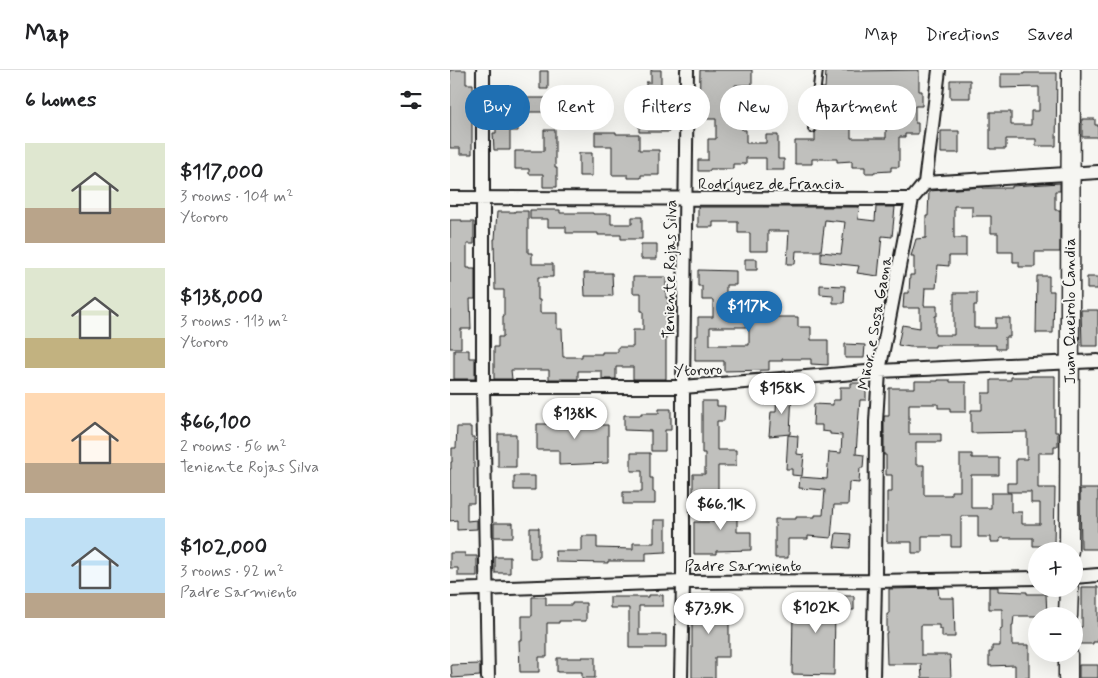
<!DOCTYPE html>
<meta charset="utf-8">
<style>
body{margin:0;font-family:Mynerve,sans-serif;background:#f2f2f2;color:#202124;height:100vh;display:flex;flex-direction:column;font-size:19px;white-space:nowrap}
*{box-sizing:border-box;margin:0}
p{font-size:16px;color:#757577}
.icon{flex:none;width:28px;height:28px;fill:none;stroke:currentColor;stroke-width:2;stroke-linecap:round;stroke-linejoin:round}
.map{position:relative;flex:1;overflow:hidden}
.side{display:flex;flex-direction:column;background:#fff;width:450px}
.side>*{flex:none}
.hud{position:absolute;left:15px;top:15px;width:475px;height:45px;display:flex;gap:10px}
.buttons{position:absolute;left:578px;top:472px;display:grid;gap:10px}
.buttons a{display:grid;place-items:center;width:55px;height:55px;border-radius:50%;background:#fff;box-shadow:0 5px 20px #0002;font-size:25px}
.price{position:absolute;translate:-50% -42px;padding:0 11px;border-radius:18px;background:#fff;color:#222;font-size:16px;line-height:32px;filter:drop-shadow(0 1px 2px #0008)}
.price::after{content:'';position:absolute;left:50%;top:30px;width:15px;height:11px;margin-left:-8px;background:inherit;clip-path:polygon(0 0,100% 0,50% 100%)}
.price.current{background:#1f6fb2;color:#fff}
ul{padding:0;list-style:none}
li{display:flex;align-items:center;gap:15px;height:125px;padding:0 25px}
li span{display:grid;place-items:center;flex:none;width:140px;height:100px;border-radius:0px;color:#555}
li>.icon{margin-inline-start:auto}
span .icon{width:60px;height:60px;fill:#fffc;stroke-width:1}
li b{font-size:21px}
h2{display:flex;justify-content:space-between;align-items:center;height:60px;padding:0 25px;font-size:21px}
.pill{padding:0 18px;border-radius:22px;background:#fff;box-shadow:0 5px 20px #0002;font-size:18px;line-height:45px}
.pill.current{background:#1f6fb2;color:#fff}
header{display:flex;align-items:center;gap:30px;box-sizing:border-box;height:70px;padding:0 25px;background:#fff;border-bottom:1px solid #e0e0e0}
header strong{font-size:24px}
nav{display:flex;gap:28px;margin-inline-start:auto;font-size:18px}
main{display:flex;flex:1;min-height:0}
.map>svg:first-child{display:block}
</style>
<header>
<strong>Map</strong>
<nav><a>Map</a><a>Directions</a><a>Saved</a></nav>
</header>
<main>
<section class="side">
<h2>6 homes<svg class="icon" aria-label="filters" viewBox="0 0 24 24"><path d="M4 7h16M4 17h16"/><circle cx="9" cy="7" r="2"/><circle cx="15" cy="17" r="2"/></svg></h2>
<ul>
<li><span style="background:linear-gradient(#dfe7d0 65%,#b9a48a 0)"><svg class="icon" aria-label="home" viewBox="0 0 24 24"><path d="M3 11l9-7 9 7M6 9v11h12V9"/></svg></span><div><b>$117,000</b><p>3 rooms · 104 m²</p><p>Ytororo</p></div></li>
<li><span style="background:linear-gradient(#dfe7d0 70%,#c2b280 0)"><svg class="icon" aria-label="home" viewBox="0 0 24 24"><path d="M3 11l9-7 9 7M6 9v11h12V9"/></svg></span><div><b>$138,000</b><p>3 rooms · 113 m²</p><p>Ytororo</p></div></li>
<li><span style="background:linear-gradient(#ffd9b3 70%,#b9a48a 0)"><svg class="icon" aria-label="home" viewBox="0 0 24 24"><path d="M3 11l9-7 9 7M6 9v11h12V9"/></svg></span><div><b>$66,100</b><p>2 rooms · 56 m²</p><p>Teniente Rojas Silva</p></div></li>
<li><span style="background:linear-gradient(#bfe0f5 75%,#b9a48a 0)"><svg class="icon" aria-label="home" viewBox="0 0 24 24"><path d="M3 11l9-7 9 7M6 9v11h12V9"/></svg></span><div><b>$102,000</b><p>3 rooms · 92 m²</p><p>Padre Sarmiento</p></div></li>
</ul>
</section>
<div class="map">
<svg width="648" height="608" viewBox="0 0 648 608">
<rect width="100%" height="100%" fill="#f6f6f2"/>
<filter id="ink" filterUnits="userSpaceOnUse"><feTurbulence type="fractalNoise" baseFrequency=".02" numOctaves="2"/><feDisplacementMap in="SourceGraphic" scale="10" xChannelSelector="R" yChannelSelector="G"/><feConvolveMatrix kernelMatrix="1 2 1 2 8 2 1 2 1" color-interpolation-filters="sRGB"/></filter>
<g filter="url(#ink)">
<path fill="#c0c0bd" stroke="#1c1c1c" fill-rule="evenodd" d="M0,0H16V14H23L24,45H22V84H10V78H0Z
M201,0H211V31H213V51H219V62H189V51H196V12H201Z
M250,0H302V15H285V36H292V60H296V73H316V65H328V89H334V100H316V88H296V94H283V99H260V101H248V90H258V69H266V49H249Z
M376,0H410L409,1L469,0V21H472V36H465V53H468V64H455V67H449V97H441V101L424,102V103H415V97H402V91L387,92V89H362V94H345V71H365V63L367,60L368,53L394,50L393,56H401V68H436V54H439V36L414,35V30H371L372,18H375Z
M90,1H98V19H90Z
M574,3H607L606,76H586V69H556V79H540V42H561V55H581V41H589V17L551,18V4H574Z
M500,10H520V28H500Z
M69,28H98V42H70V48H68V61H60V80H44L43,63H46V50H48V44H56V30H69Z
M632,49H645V55H648V67H632Z
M94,60H105V98H107V117H93V104H79V99H65V81H94Z
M491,61H509V83H491Z
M145,62H166V64H189V80H209V105H191V108H178V105H162V76H145Z
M129,83H142V106H129Z
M610,113V121H605V140H610V182H585V197H569V192H563V182H548V163H541V146H522V136H504V168H516V186H499V196L488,195L486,218H475L474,236H487V246H485V265H504V223H527V235H524V258H546V248H560V267H555V279H546V275H485V277H460L448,275L452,255L470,258V238H453L454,223H459L460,205H464V186H461L466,169L476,168V146H478L479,121L533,117V118H562V116Z
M248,137H409L408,149L425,151L426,137H445L442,167L432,166L428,206L407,203L409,196L371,192V182L391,184L395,152L375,150L371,181H346L345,194H337L339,161H318V181H300V163H288V152H263V157H248Z
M80,140H110V143H143V144H161V154H182V147H192V169H171V165H148V163H116V157H98V149H80Z
M65,141H78V183H82V194H103V207H88V230H90V243H107V259H112L113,287H132V284H152V282H168V277H183V260H193V241H191V223H183V207H216V228H218V241H217V257H216V309H183V297H166V309H152V301H128V309H99V300H61L62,309H44V277H48V267H53V246H54V220H45L44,169H45L47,142H65Z
M0,150H12V152H24V174H17V198H20V199H25V229H20L21,259H11V278H0Z
M191,174H207V189H191Z
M295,189H307V200H295Z
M248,200L286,201V215H276V235H283V247H348V257H361V270H378V295L361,294V289H332V291H319V300L274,301V291H245V266H248V247H263V230H252V216H248ZM260,257H299V275H260Z
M134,203H162L163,226H135Z
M587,206H599V221H604L603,263H586Z
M637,207H648V219H637Z
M370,215L395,216L394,233H383V225L370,224Z
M631,240H648V276H632Z
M395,274L415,275L414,288H395Z
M4,280H19V288H25V309H4Z
M581,306H605V362H608V376H604V383H588V418H605L604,476H583V468H550V472H541V467H528V446H511V477H501V466H472V483H462V472H437V422H442V405H436V385H434V346H439V318H465V311H488V310H500V312H516V342H500V338H488V334H459V364H491V372H466V395H474V425H501V421H510V384H522V388H549V405H521V438H541V423H561V442H572V454H590V433H581V422H557V413H566V389H577V362L521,363V340H532V323H541V310H561V307H581Z
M401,313H416V330H410L408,355L406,384L414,385L413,398H410L409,413L399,412L398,435H384L381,468L358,466V469H338V488H325V449H346V447H365V445H373L375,420L349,418L350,407L377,409L379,382L391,383L392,365L380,364V362L372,361V355H363L364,334L383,335V330H390V317H401Z
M342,322L340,364L319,366L321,342H326L327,323Z
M252,331H267V336H275L274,351H267V380H286V396H268V423H243V404H255V383H252Z
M209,339H221V360H215V381H201V361L174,360V345H191V343H209Z
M109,341H128V350L139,349V355H158V393L109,395V380H87V354H109Z
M7,357H21V367H24V433H17V451L27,450V459L7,460V450L0,451V399H1V392H2V378H6Z
M48,364H66V397H48Z
M338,365L348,366L347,384L354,385L352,406L342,405V399H336Z
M181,383H200V408H203V422H205V434H173V422H192V401H181Z
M64,406H85V420H64Z
M630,419H648V479H631Z
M266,428H287V462H301V480L266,481V484H244V452H266Z
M204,450H216V482L196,483V491H158V493L106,492L105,481H132V466H147V478L183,479V473H204Z
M44,453H63V467H44Z
M80,458H89V488H80Z
M386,463L401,464L400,478L384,477Z
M0,483H15V486H27V506H8V498H0Z
M45,487H60V503H45Z
M539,517H548V521L577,522V524H596L597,546H564L563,555H562V575H579V608H565V595L539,596V582H542V576H550V559L552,558V539H539Z
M632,517H648V572H643V574H629V557H632Z
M488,518L489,528H504L505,567H492V559H489V555H471V585H500L501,608H472L471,594H437L436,563H437V544H439V519Z
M198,525H213V536H189V565H216V578H179V538H160V527H198Z
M349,526H404V540H385L384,605L342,604L343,541H349Z
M82,527H96V535H122V533H136V551H109V553H97V587H89V602H70L69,570H72V546H82Z
M242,528H279V587H265V608H242Z
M132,587H145V608H132V602H107V588H132Z
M30,594V606L2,608L1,595Z
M629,595H648V608H629Z"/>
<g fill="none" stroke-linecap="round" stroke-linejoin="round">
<g stroke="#1c1c1c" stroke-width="10">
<path id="lane" d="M362,59L369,0"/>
</g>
<g stroke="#1c1c1c" stroke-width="16">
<path id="street" d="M33,0V316L38,608
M475,113L648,102
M0,128L462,129
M0,317H233L429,301L648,291
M624,507L648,505
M0,520L233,512L425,511L586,508
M231,608L233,512V317L237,0
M423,608L425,511L426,352L429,301L462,129L475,113L489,0"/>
</g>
<g stroke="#1c1c1c" stroke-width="21">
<path id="secondary" d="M619,481L621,0
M618,546L619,519
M618,608V584"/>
</g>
<use href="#lane" stroke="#f6f6f2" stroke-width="6"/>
<use href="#street" stroke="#f6f6f2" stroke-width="12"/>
<use href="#secondary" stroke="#f6f6f2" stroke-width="18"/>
</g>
</g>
<g text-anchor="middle" stroke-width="4" stroke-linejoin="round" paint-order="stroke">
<g font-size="16" fill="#1c1c1c" stroke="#f6f6f2">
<text x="321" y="119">Rodríguez de Francia</text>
<text transform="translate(219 199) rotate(-89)" y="6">Teniente Rojas Silva</text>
<text transform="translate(619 241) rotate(-90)" y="6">Juan Queirolo Candia</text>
<text transform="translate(424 253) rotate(-80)" y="6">Mñor. e Sosa Gaona</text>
<text transform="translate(248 299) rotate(-3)" y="6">Ytororo</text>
<text x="293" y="501">Padre Sarmiento</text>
</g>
</g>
</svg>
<div class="buttons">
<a>+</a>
<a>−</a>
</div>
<b class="price current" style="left:299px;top:263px">$117K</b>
<b class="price" style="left:332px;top:345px">$158K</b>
<b class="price" style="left:125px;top:370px">$138K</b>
<b class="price" style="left:271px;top:461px">$66.1K</b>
<b class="price" style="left:366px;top:564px">$102K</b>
<b class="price" style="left:259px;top:565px">$73.9K</b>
<div class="hud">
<a class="pill current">Buy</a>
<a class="pill">Rent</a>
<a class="pill">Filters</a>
<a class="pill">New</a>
<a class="pill">Apartment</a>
</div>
</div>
</main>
